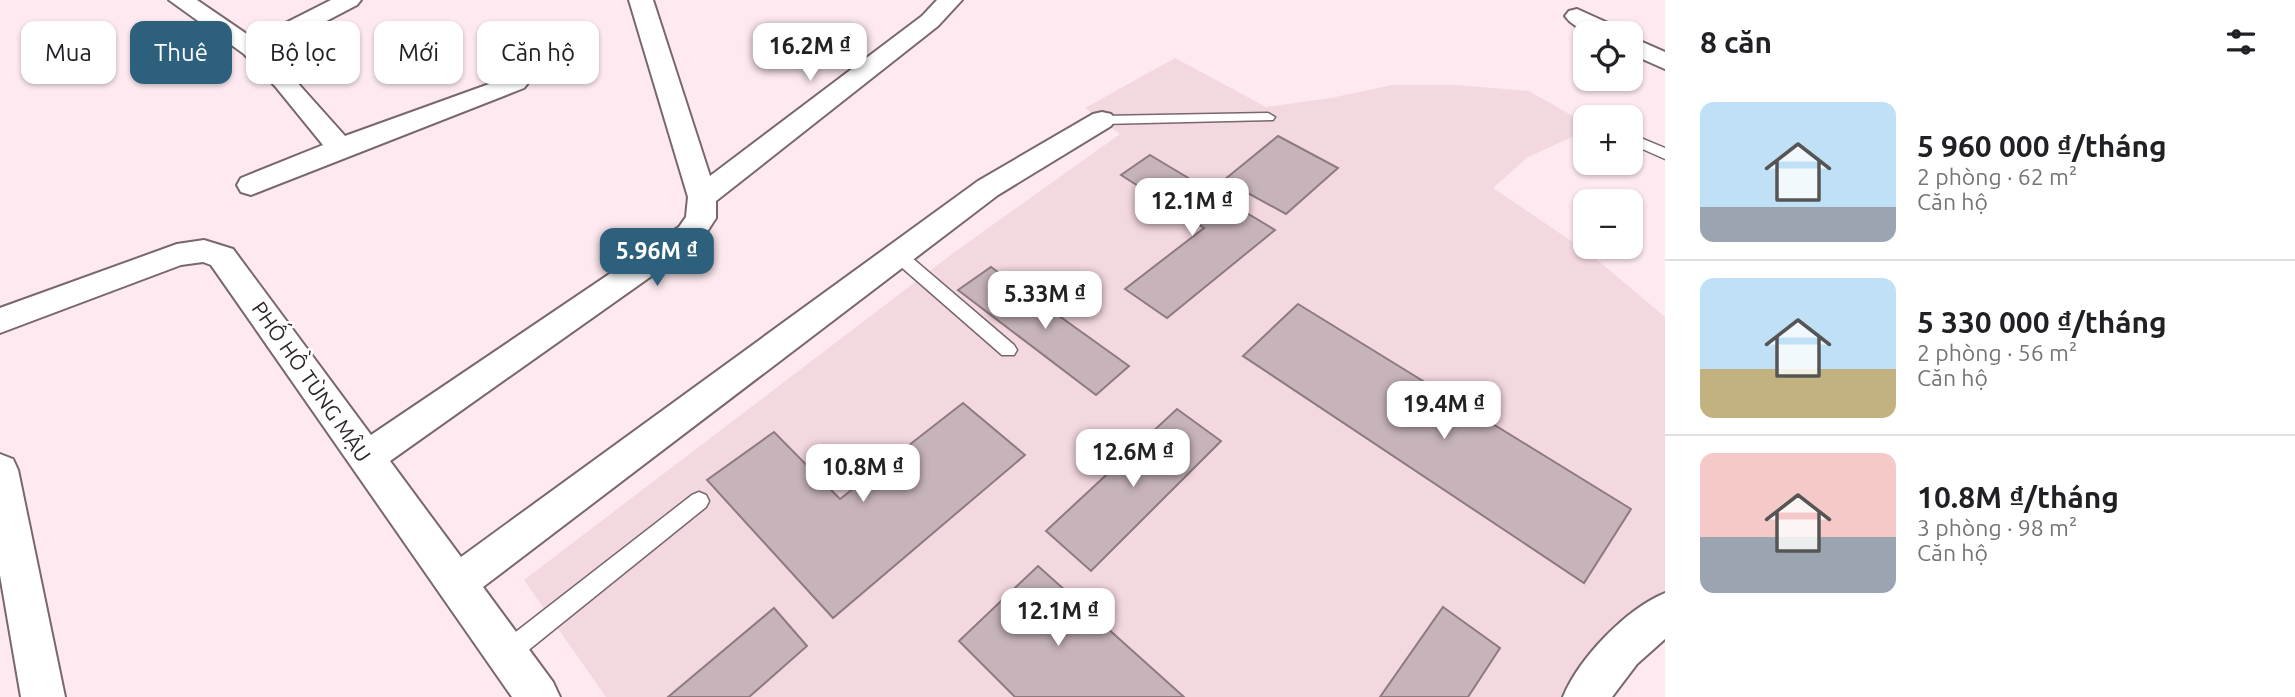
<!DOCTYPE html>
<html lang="vi">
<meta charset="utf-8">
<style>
body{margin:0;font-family:Ubuntu,sans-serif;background:#f2f2f2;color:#202124;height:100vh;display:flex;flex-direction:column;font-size:26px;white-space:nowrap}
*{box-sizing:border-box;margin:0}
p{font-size:23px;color:#757577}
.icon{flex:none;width:38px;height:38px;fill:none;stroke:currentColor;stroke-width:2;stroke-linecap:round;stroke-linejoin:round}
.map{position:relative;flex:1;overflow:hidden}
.sheet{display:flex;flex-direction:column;background:#fff;width:630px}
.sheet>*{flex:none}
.hud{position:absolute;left:21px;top:21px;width:665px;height:63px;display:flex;gap:14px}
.controls{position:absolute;left:1573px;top:21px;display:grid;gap:14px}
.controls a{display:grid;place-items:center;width:70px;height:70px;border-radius:14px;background:#fff;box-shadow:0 2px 5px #0004;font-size:35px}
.price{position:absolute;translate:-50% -60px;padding:0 16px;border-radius:14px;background:#fff;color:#222;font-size:23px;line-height:46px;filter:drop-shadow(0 2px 4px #0008)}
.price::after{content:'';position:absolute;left:50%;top:42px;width:21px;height:16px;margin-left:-10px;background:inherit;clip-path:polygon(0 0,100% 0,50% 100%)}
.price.selected{background:#2c607c;color:#fff}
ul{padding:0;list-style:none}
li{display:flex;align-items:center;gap:21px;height:175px;padding:0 35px}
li+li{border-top:2px solid #e0e0e0}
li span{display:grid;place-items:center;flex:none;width:196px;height:140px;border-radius:14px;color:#555}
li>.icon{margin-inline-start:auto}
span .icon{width:84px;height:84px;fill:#fffc;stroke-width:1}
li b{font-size:30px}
h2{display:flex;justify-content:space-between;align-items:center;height:84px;padding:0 35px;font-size:30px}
.pill{padding:0 24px;border-radius:14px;background:#fff;box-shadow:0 2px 5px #0004;font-size:24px;line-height:63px}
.pill.selected{background:#2c607c;color:#fff}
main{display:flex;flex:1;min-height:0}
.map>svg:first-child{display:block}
</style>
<main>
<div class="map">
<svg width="1665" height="697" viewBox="0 0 1665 697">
<rect width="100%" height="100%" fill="#fde9ef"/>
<path fill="#f4d8df" d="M1175,58L1266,107L1331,98L1392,85H1456L1529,91L1585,123V131L1528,157L1493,188L1589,253L1665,317V592L1604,645L1566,697H606L524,580L952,254L1120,134L1085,108Z"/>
<path fill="#c7b4ba" stroke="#8d7b80" stroke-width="2" d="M1278,136L1338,168L1286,214L1224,180Z
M1150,155L1275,230L1167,318L1125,289L1204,228L1121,175Z
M991,267L1129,366L1096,395L958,290Z
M1298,304L1631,509L1584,583L1243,356Z
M963,403L1025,455L833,618L707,480L774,432L840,499Z
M1177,409L1221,441L1091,571L1046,531Z
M1038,566L1184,697H1015L959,641Z
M1443,607L1500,648L1468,697H1380Z
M774,608L807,646L749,697H668Z"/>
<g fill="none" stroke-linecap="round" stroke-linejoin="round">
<g stroke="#78676c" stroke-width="3">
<path id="lane" d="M1268,113L1275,117L1273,120L1102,124L1095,120L1102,116Z
M1631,134L1665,148V159L1631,144Z
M898,249L904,251L1014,345L1017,350L1014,355H1002L892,259L890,255Z
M699,492L706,495L709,501L706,507L515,661L507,664L499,661L496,653L499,645L692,495Z"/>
</g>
<g stroke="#78676c" stroke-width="4">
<path id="street" d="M169,0H197L254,39L331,0H361L357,5L269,51L345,136L506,78L515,75L524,78L528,83L524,88L251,195L241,192L237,185L241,178L323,145L275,86L244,54Z
M629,0H653L710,176L922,16L937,0H962L938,26L716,201V218L701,241L390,461L461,557L978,181L1093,114L1102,112L1111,114L1115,120L1111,126L998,195L483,587L553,682L560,697H512L211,265L203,262L181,265L0,333V308L177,244L204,240L233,249L371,435L679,227L686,217L688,197Z
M1577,9L1619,28L1622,33C1602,34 1578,34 1565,16L1569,11Z
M1631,37L1665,52V69L1631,54Z
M0,454L13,459L18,470L65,697H21L0,575Z
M1665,593V639L1637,664L1612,697H1563C1579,658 1626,609 1665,593Z"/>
</g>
<use href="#lane" fill="#fff" fill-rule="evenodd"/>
<use href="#street" fill="#fff" fill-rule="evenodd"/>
</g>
<g text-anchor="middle" stroke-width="5" stroke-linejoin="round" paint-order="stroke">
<g font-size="21" fill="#2e2729" stroke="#fff">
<text transform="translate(311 382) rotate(55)" y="7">PHỐ HỒ TÙNG MẬU</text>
</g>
</g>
</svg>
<div class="controls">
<a><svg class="icon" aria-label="locate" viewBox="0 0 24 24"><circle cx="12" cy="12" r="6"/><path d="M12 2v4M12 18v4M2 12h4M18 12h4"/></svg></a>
<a>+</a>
<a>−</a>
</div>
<b class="price" style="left:810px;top:83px">16.2M ₫</b>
<b class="price" style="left:1192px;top:238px">12.1M ₫</b>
<b class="price selected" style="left:657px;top:288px">5.96M ₫</b>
<b class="price" style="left:1045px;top:331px">5.33M ₫</b>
<b class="price" style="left:1444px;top:441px">19.4M ₫</b>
<b class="price" style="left:1133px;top:489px">12.6M ₫</b>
<b class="price" style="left:863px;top:504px">10.8M ₫</b>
<b class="price" style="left:1058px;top:648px">12.1M ₫</b>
<div class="hud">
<a class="pill">Mua</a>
<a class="pill selected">Thuê</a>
<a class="pill">Bộ lọc</a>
<a class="pill">Mới</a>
<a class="pill">Căn hộ</a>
</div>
</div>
<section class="sheet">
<h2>8 căn<svg class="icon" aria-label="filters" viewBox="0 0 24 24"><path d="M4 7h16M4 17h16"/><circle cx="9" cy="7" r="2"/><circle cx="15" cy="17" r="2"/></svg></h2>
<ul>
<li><span style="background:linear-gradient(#bfe0f5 75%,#9aa5b1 0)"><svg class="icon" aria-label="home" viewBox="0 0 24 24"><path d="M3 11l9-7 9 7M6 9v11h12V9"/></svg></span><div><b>5 960 000 ₫/tháng</b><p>2 phòng · 62 m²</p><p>Căn hộ</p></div></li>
<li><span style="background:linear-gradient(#bfe0f5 65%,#c2b280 0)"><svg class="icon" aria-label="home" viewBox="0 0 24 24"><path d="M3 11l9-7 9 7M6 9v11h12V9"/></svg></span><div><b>5 330 000 ₫/tháng</b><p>2 phòng · 56 m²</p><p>Căn hộ</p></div></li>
<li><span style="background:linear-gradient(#f6c9c9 60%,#9aa5b1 0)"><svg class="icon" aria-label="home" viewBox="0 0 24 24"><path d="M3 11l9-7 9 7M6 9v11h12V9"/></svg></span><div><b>10.8M ₫/tháng</b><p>3 phòng · 98 m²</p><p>Căn hộ</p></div></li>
</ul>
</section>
</main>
